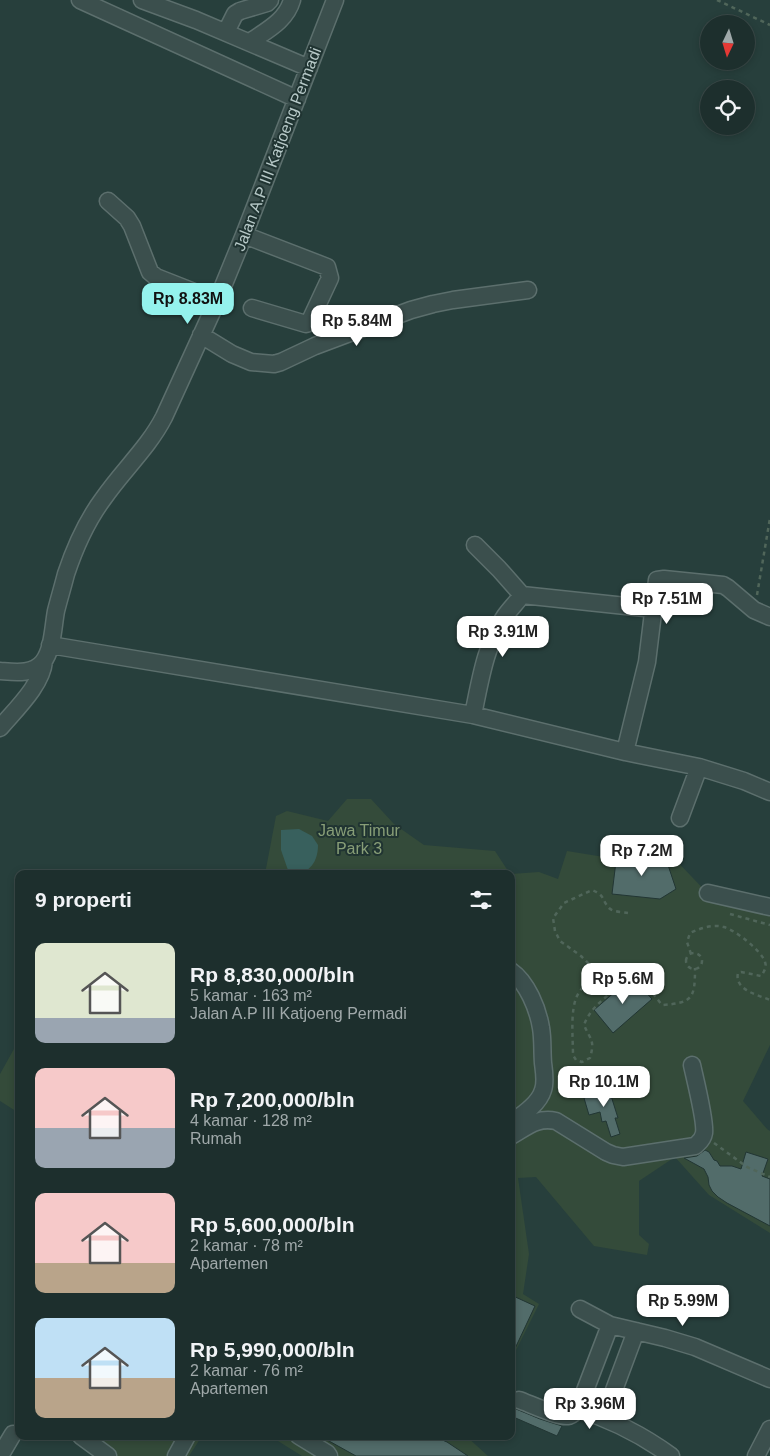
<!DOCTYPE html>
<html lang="id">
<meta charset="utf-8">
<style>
body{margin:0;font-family:Arial,sans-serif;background:#253735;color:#f1f3f6;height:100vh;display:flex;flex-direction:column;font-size:19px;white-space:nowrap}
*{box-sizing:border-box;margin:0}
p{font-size:16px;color:#a0a9aa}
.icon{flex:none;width:28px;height:28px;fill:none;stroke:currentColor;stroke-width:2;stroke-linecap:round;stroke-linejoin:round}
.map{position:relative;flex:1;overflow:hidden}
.drawer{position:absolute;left:15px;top:870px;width:500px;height:570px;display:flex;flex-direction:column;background:#1d2f2d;border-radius:10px;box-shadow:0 2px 8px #0003,0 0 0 1px #3b4a49}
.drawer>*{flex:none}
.needle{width:32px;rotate:184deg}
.controls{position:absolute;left:700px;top:15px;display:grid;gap:10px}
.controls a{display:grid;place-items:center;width:55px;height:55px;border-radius:50%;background:#1d2f2d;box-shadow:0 2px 8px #0003,0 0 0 1px #3b4a49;font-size:25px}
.price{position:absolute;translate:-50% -42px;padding:0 11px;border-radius:10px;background:#fff;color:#222;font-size:16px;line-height:32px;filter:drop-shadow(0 1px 2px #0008)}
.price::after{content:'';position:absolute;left:50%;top:30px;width:15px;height:11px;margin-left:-8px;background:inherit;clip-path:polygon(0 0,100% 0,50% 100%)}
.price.active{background:#94f2ed;color:#111}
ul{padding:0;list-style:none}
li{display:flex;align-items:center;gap:15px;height:125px;padding:0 20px}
li span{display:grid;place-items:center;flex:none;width:140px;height:100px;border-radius:10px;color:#555}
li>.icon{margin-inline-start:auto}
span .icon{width:60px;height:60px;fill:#fffc;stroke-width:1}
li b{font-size:21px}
h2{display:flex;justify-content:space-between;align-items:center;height:60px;padding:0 20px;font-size:21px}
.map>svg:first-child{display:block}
</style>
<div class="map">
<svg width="770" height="1456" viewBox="0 0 770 1456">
<rect width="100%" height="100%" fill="#273f3c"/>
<path fill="#344b3a" d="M347,799H371L394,824L424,845L495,851L510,874H265L276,816L287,811L328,821Z
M610,845L667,851L716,902L770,913V1045L743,1101L767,1129L770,1131V1233L709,1195L675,1157L639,1181V1235L649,1244L647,1255L594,1246L536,1177L518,1178L529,1254L523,1294L539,1304L511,1360V874L539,872L558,879L567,851L604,857Z
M19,1040V1113L0,1101V1074Z
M72,1436H202L189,1456H101Z
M270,1436H466L488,1456H302Z"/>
<path fill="#38605d" d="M299,829L312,836L318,845C318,863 308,876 289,873L281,850V830Z"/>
<path fill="#526c6a" stroke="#223634" d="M617,853L666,859L676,889L660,899L612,894Z
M632,977L652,999L613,1033L594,1010Z
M607,1083L618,1118H615L620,1134L611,1137L606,1121L602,1122L600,1112L589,1115L584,1098L596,1095L593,1087Z
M705,1150L709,1152L714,1160L717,1161L720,1166H732L741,1169L746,1152L768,1159L762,1176L770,1179V1226L727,1203L718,1197L712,1191L709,1185L708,1177L704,1169L684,1158L697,1156Z
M511,1295L535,1306L511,1357Z
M511,1406L516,1409L540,1419L562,1426L557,1436L511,1416Z
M320,1436H433L447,1442L468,1456H356Z"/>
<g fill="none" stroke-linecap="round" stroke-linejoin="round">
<g stroke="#5c6f6d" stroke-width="19">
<path id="minor" d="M80,0L297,99
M142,0L196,20L309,68
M226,32L235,14L240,11L267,3L270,0
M250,42C267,30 286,21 292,0
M108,201L127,218L132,226L150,272L156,277L217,301
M244,235L327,267L330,278L309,323L306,324L252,308
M201,335L232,354L251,362L274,364L281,362L315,346L411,310L433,304L453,300L528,290
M475,545L499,569L522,595L654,609
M50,645L473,715L625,752L699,767L744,781L770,792
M0,671C14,672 33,675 43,662C53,649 53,627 56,611C59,599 63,586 66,574C75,547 86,522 103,499C123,470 148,448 164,417L217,301L244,235L335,0
M473,715C480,682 485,645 505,616C510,609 517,602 522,595
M0,728C15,710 42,685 44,661
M625,752L647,662L657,580L664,579L723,585L728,588L754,610L770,617
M680,818L699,767
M708,893L770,907
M511,971C527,982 538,1009 541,1028C543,1039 542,1051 543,1063C544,1071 546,1082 543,1090C539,1104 522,1115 511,1123
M511,1136C527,1127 537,1117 556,1121L606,1152L613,1155L623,1157L695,1146C699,1142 703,1140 704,1133C706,1122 695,1079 692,1065
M580,1309L610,1325L665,1338L695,1347L770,1379
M519,1400C528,1403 560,1418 568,1416C572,1416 575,1412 578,1409C613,1420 641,1434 671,1456
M578,1409L610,1325
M604,1417L636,1331
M81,1436L108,1456
M299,1436L327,1453L329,1456
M0,1456L13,1434
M176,1456L187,1436
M756,1456L770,1429"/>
</g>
<path stroke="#50665a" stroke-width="2.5" stroke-dasharray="4 4" stroke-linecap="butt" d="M717,0L770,25
M757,595L770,518
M628,913C622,912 613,912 609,908C601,899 606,896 592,890L564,903L553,918L555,931L560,941L581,956L591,966L593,974C588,982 581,988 577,996C570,1011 573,1038 573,1055L576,1060L582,1062L590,1058C595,1040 591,1041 584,1025C591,1005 612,993 627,980L632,976L639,978L643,981L662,1005C693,1003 695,998 695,968
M730,914L770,925
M686 961a8 8 0 1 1 16 0a8 8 0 1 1-16 0Z
M691,954L687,942L690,933C701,928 712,924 724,927C735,930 762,951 765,962C767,967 764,972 761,976L741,972L738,973C734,990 758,995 770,1000
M714,1143L747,1167L770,1177"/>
<use href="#minor" stroke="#3b4f4d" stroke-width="16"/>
</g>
<g text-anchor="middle" stroke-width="4" stroke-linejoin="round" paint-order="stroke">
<g font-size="16" fill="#b7c9c8" stroke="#203432">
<text transform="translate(277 149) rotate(-69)" y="6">Jalan A.P III Katjoeng Permadi</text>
</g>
<g font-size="16" fill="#889e77" stroke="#203432">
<text x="359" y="836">Jawa Timur<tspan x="359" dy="18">Park 3</tspan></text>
</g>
</g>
</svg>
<div class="controls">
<a><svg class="needle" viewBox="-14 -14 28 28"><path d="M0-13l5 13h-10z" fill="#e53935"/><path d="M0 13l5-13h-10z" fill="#a0a9aa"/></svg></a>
<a><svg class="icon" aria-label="locate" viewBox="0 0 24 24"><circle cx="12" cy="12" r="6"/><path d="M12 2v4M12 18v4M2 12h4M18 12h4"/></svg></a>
</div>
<b class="price active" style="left:188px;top:325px">Rp 8.83M</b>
<b class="price" style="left:357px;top:347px">Rp 5.84M</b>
<b class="price" style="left:667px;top:625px">Rp 7.51M</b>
<b class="price" style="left:503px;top:658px">Rp 3.91M</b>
<b class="price" style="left:642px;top:877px">Rp 7.2M</b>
<b class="price" style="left:623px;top:1005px">Rp 5.6M</b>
<b class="price" style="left:604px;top:1108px">Rp 10.1M</b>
<b class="price" style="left:683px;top:1327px">Rp 5.99M</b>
<b class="price" style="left:590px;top:1430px">Rp 3.96M</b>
<section class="drawer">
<h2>9 properti<svg class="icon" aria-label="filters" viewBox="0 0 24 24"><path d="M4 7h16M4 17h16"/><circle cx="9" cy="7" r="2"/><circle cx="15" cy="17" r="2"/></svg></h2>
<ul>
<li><span style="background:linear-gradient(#dfe7d0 75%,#9aa5b1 0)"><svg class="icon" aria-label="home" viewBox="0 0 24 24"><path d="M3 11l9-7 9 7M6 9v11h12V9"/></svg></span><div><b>Rp 8,830,000/bln</b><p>5 kamar · 163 m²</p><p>Jalan A.P III Katjoeng Permadi</p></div></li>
<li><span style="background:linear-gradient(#f6c9c9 60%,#9aa5b1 0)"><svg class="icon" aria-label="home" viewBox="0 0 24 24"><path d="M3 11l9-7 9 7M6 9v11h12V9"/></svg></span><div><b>Rp 7,200,000/bln</b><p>4 kamar · 128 m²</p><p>Rumah</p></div></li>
<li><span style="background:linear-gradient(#f6c9c9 70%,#b9a48a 0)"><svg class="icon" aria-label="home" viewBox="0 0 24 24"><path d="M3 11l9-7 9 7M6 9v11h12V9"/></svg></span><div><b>Rp 5,600,000/bln</b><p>2 kamar · 78 m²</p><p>Apartemen</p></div></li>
<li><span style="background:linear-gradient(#bfe0f5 60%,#b9a48a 0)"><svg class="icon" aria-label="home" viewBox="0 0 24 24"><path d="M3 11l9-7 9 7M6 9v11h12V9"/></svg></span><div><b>Rp 5,990,000/bln</b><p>2 kamar · 76 m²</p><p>Apartemen</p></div></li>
</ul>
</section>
</div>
